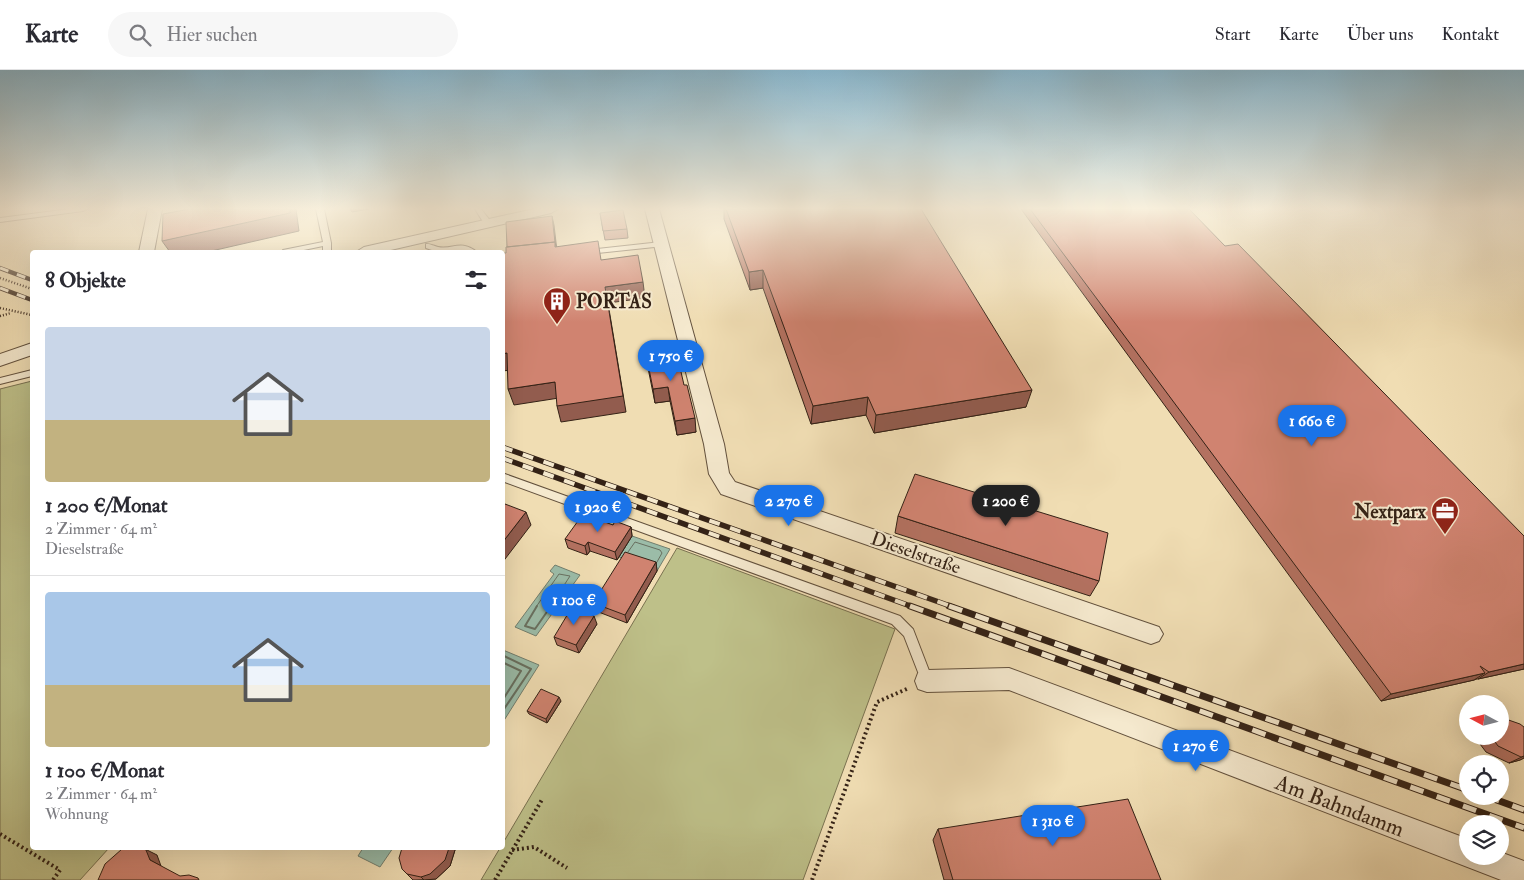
<!DOCTYPE html>
<html lang="de">
<meta charset="utf-8">
<style>
body{margin:0;font-family:"IM FELL Double Pica",serif;background:#f7f7f7;color:#2b2b33;height:100vh;display:flex;flex-direction:column;font-size:19px;white-space:nowrap}
*{box-sizing:border-box;margin:0}
p{font-size:16px;color:#7c7c81}
.icon{flex:none;width:28px;height:28px;fill:none;stroke:currentColor;stroke-width:2;stroke-linecap:round;stroke-linejoin:round}
.map{position:relative;flex:1;overflow:hidden}
.details{position:absolute;left:30px;top:180px;width:475px;height:600px;display:flex;flex-direction:column;background:#fff;border-radius:5px;box-shadow:0 5px 20px #0002}
.details>*{flex:none}
.needle{width:32px;rotate:277deg}
.tools{position:absolute;left:1459px;top:625px;display:grid;gap:10px}
.tools a{display:grid;place-items:center;width:50px;height:50px;border-radius:50%;background:#fff;box-shadow:0 5px 20px #0002;font-size:25px}
.price{position:absolute;translate:-50% -42px;padding:0 11px;border-radius:18px;background:#1a73e8;color:#fff;font-size:16px;line-height:32px;filter:drop-shadow(0 1px 2px #0008)}
.price::after{content:'';position:absolute;left:50%;top:30px;width:15px;height:11px;margin-left:-8px;background:inherit;clip-path:polygon(0 0,100% 0,50% 100%)}
.price.on{background:#222;color:#fff}
ul{padding:0;list-style:none}
li{display:grid;align-content:center;gap:10px;height:265px;padding:0 15px}
li+li{border-top:1px solid #e1e1e2}
li span{display:grid;place-items:center;height:155px;border-radius:5px;color:#555}
li>.icon{margin-inline-start:auto}
span .icon{width:90px;height:90px;fill:#fffc;stroke-width:1}
li b{font-size:21px}
h2{display:flex;justify-content:space-between;align-items:center;height:60px;padding:0 15px;font-size:21px}
header{display:flex;align-items:center;gap:30px;box-sizing:border-box;height:70px;padding:0 25px;background:#fff;border-bottom:1px solid #e1e1e2}
header strong{font-size:24px}
nav{display:flex;gap:28px;margin-inline-start:auto;font-size:18px}
.search{width:350px;height:45px;background:#f7f7f7;display:flex;align-items:center;gap:12px;box-sizing:border-box;padding:0 18px;border-radius:28px;color:#7c7c81;font-size:19px}
.map>svg:first-child{display:block}
</style>
<header>
<strong>Karte</strong>
<div class="search"><svg class="icon" aria-label="search" viewBox="0 0 24 24"><circle cx="10" cy="10" r="6"/><path d="M15 15l6 6"/></svg>Hier suchen</div>
<nav><a>Start</a><a>Karte</a><a>Über uns</a><a>Kontakt</a></nav>
</header>
<div class="map">
<svg width="1524" height="810" viewBox="0 0 1524 810">
<rect width="100%" height="100%" fill="#f0ddb3"/>
<filter id="stains"><feTurbulence type="fractalNoise" baseFrequency=".004" numOctaves="4"/><feColorMatrix values="0 0 0 0 .2 0 0 0 0 .09 0 0 0 0 .02 0 0 0 .5 -.17"/></filter>
<radialGradient id="worn" r=".72"><stop offset=".6" stop-color="#630" stop-opacity="0"/><stop offset="1" stop-color="#630" stop-opacity=".3"/></radialGradient>
<path fill="#bec089" stroke="#797150" d="M32,311V778H109L80,810H0V319Z
M677,478L895,559L803,810H481L500,778H502L503,773Z"/>
<path fill="#9bbca8" stroke="#727e6e" d="M632,466L670,479L657,501L619,487Z
M555,495L580,505L536,566L515,557L554,504L550,501Z
M503,580L539,595L503,652Z
M363,778H393L380,797L358,786Z"/>
<g fill="none" stroke-linecap="round" stroke-linejoin="round">
<path stroke="#686f5f" stroke-width="1" d="M628,482L635,472L660,480L662,483L657,492
M536,537L559,504L570,506L550,537"/>
<path stroke="#686f5f" stroke-width="2" d="M537,536L525,556L535,559L551,536
M502,585L531,599L502,642
M502,592L521,601L502,631"/>
<g stroke="#63513d" stroke-width="2">
<path id="service" d="M70,139H87L83,141L0,152V148Z
M316,139H324L331,173V182H323V176L294,182H282L283,180L323,172Z
M475,139H481L492,153L491,155H485Z
M661,172L665,174L664,176L588,184L584,182L588,180Z
M426,174C432,174 433,176 438,177C453,180 460,169 477,182C470,183 464,180 457,180C444,180 440,184 426,178Z
M32,300V306L0,314V308Z
M502,403L900,546L913,559L933,611L931,615L927,617L923,615L904,566L892,554L502,411Z"/>
</g>
<g stroke="#63513d" stroke-width="2">
<path id="minor" d="M148,139H162L154,182H139Z
M534,139H558L551,143L382,182H356L364,177Z
M645,139H659L724,374L729,403L735,412L1159,557L1163,564L1159,571L1151,574L721,424L709,404L704,374Z
M32,273V285L0,296V284Z
M1009,598L1468,769V786H1500V782L1524,791V810H1501L1009,620L927,622L918,619L915,611L918,603L927,600Z"/>
</g>
<path stroke="#342216" stroke-width="2.5" stroke-dasharray="1 2" stroke-linecap="butt" d="M0,208L32,219
M0,238L32,245
M0,246L11,243"/>
<path stroke="#342216" stroke-width="4" stroke-dasharray="2 3" stroke-linecap="butt" d="M0,764L60,800L53,810
M512,780L534,777L567,798
M495,810L543,728
M812,810L877,632L909,618"/>
<use href="#service" fill="#f5e9ce" fill-rule="evenodd"/>
<use href="#minor" fill="#f5e9ce" fill-rule="evenodd"/>
<g stroke="#342216" stroke-width="4.5">
<path id="rail-far2" d="M0,198L32,210
M0,218L32,230"/>
</g>
<g stroke="#342216" stroke-width="5.5">
<path id="rail-far1" d="M502,377L953,537
M502,388L913,537"/>
</g>
<g stroke="#342216" stroke-width="7">
<path id="rail" d="M910,536L1524,758
M949,536L1468,720
M1486,726L1524,740"/>
</g>
<use href="#rail-far2" stroke="#f5e9ce" stroke-width="3" stroke-dasharray="9" stroke-linecap="butt"/>
<use href="#rail-far1" stroke="#f5e9ce" stroke-width="4" stroke-dasharray="11" stroke-linecap="butt"/>
<use href="#rail" stroke="#f5e9ce" stroke-width="5" stroke-dasharray="14" stroke-linecap="butt"/>
</g>
<path fill="#b37160" stroke="#342216" d="M724,139H921L1026,337L874,363L866,345L811,354L763,218L750,220L724,149Z
M1021,139H1189L1524,599L1478,609H1477L1474,610L1381,631Z
M600,143L627,159L628,168L605,170Z
M646,284L684,315L696,362L677,365L670,331L655,333L648,298Z
M898,446L1099,511L1090,526L895,463Z
M613,455L631,457L632,466L617,490L590,481L587,485L568,478L565,469Z
M656,492L657,501L627,553L596,541L593,533Z
M597,554L579,583L557,575L554,567Z
M561,631L547,653L529,644L527,641Z
M1477,666H1500L1524,688L1520,690L1509,693L1486,682L1477,670Z
M938,759L1161,810H944L933,770Z
M402,778H454L455,780L450,796L436,809L416,810H413L407,804Z"/>
<path fill="#925c4e" stroke="#342216" d="M290,139H296L299,161L207,182H170L162,171Z
M350,139H369L352,142Z
M552,146L554,155L557,181L555,172Z
M763,200V218L750,220L749,202Z
M643,212L645,228L608,233L626,342L561,352L557,336L605,217Z
M507,283L512,300L502,301V284Z
M555,312L559,328L514,335L508,319Z
M668,317L670,331L655,333L653,319Z
M1032,320L1026,337L874,363L876,345Z
M868,327L866,345L811,354L813,336Z
M695,348L696,362L677,365L675,351Z
M526,442L531,455L502,493V473Z
M631,457L632,466L617,490L615,482Z
M588,472L590,481L587,485L585,476Z
M656,492L657,501L627,553L625,545Z
M594,546L597,554L579,583L576,575Z
M1524,594V599L1478,609L1489,602Z
M1485,603L1474,610L1381,631L1391,624Z
M559,627L561,631L547,653L546,649Z
M1524,686V688L1520,690L1509,693Z
M143,778L157,785L161,796L150,790Z
M449,778H454L455,780L450,796L436,809L424,810L421,807Z"/>
<path fill="#d08370" stroke="#342216" d="M190,139H290V143L162,171L163,144Z
M726,139H921L1032,320L876,345L868,327L813,336L763,200L749,202Z
M1030,139H1189L1225,176L1238,174L1524,466V594L1489,602L1480,596L1485,603L1391,624Z
M623,140L627,159L603,161L600,143Z
M552,146L555,172L507,177L506,152Z
M598,171L601,190L638,185L643,212L605,217L623,326L557,336L555,312L508,319L507,283L502,284V183H506V177L555,172V177Z
M676,280L684,315H687L695,348L675,351L668,317L653,319L646,284Z
M915,404L1108,463L1099,511L898,446Z
M505,434L526,442L502,473V438Z
M583,444L613,455L615,451L631,457L615,482L588,472L585,476L565,469Z
M625,482L656,492L625,545L593,533Z
M572,537L594,546L576,575L554,567Z
M541,619L559,627L546,649L527,641Z
M1500,647L1520,654L1524,657V686L1521,687L1498,676L1491,666H1500Z
M1128,729L1161,810H953L938,759Z
M138,778H143L146,780L150,790L180,806L189,805L198,808L199,810H98L105,794L122,779Z
M402,778H449L445,790L430,804L421,807L407,804L402,799L399,788Z"/>
<linearGradient id="sky" x2="0" y2="1"><stop stop-color="#89b7ce"/><stop offset="0.55" stop-color="#f8f0dd"/><stop offset="1" stop-color="#f8f0dd" stop-opacity="0"/></linearGradient>
<rect width="1524" height="252" fill="url(#sky)"/>
<defs>
<g id="building-pin" transform="scale(1.4375)"><path d="M0 17L-7.5 6A9.5 9.5 0 1 1 7.5 6Z" fill="#8f2418" stroke="#f5e9ce"/><path d="M-4-6H4V6H1V3H-1V6H-4ZM-2.5-4.3h1.7v1.8h-1.7ZM.8-4.3h1.7v1.8H.8ZM-2.5-1h1.7V.8h-1.7ZM.8-1h1.7V.8H.8Z" fill="#fff"/></g>
<g id="office-pin" transform="scale(1.4375)"><path d="M0 17L-7.5 6A9.5 9.5 0 1 1 7.5 6Z" fill="#8f2418" stroke="#f5e9ce"/><path d="M-6-3h4V-5.5h4V-3h4V5H-6ZM-1-4.5V-3h2v-1.5ZM-6 0V1H6V0Z" fill="#fff"/></g>
</defs>
<g fill-rule="evenodd">
<use href="#building-pin" x="557" y="231"/>
<use href="#office-pin" x="1445" y="441"/>
</g>
<g text-anchor="middle" stroke-width="4" stroke-linejoin="round" paint-order="stroke">
<g font-size="19" font-weight="bold" fill="#342216" stroke="#f5e9ce" text-anchor="start">
<text x="576" y="238">PORTAS</text>
<text x="1426" y="448" text-anchor="end">Nextparx</text>
</g>
<g font-size="19" fill="#342216" stroke="#f5e9ce">
<text transform="translate(916 482) rotate(19)" y="7">Dieselstraße</text>
</g>
<g font-size="22" fill="#342216" stroke="#f5e9ce">
<text transform="translate(1340 735) rotate(21)" y="8">Am Bahndamm</text>
</g>
</g>
<rect width="100%" height="100%" filter="url(#stains)"/>
<rect width="100%" height="100%" fill="url(#worn)"/>
</svg>
<div class="tools">
<a><svg class="needle" viewBox="-14 -14 28 28"><path d="M0-13l5 13h-10z" fill="#e53935"/><path d="M0 13l5-13h-10z" fill="#7c7c81"/></svg></a>
<a><svg class="icon" aria-label="locate" viewBox="0 0 24 24"><circle cx="12" cy="12" r="6"/><path d="M12 2v4M12 18v4M2 12h4M18 12h4"/></svg></a>
<a><svg class="icon" aria-label="layers" viewBox="0 0 24 24"><path d="M12 4l9 5-9 5-9-5zM3 14l9 5 9-5"/></svg></a>
</div>
<b class="price" style="left:671px;top:312px">1 750 €</b>
<b class="price" style="left:1312px;top:377px">1 660 €</b>
<b class="price" style="left:789px;top:457px">2 270 €</b>
<b class="price on" style="left:1006px;top:457px">1 200 €</b>
<b class="price" style="left:598px;top:463px">1 920 €</b>
<b class="price" style="left:574px;top:556px">1 100 €</b>
<b class="price" style="left:1196px;top:702px">1 270 €</b>
<b class="price" style="left:1053px;top:777px">1 310 €</b>
<section class="details">
<h2>8 Objekte<svg class="icon" aria-label="filters" viewBox="0 0 24 24"><path d="M4 7h16M4 17h16"/><circle cx="9" cy="7" r="2"/><circle cx="15" cy="17" r="2"/></svg></h2>
<ul>
<li><span style="background:linear-gradient(#c9d6e8 60%,#c2b280 0)"><svg class="icon" aria-label="home" viewBox="0 0 24 24"><path d="M3 11l9-7 9 7M6 9v11h12V9"/></svg></span><div><b>1 200 €/Monat</b><p>2 Zimmer · 64 m²</p><p>Dieselstraße</p></div></li>
<li><span style="background:linear-gradient(#a9c7e8 60%,#c2b280 0)"><svg class="icon" aria-label="home" viewBox="0 0 24 24"><path d="M3 11l9-7 9 7M6 9v11h12V9"/></svg></span><div><b>1 100 €/Monat</b><p>2 Zimmer · 64 m²</p><p>Wohnung</p></div></li>
</ul>
</section>
</div>
